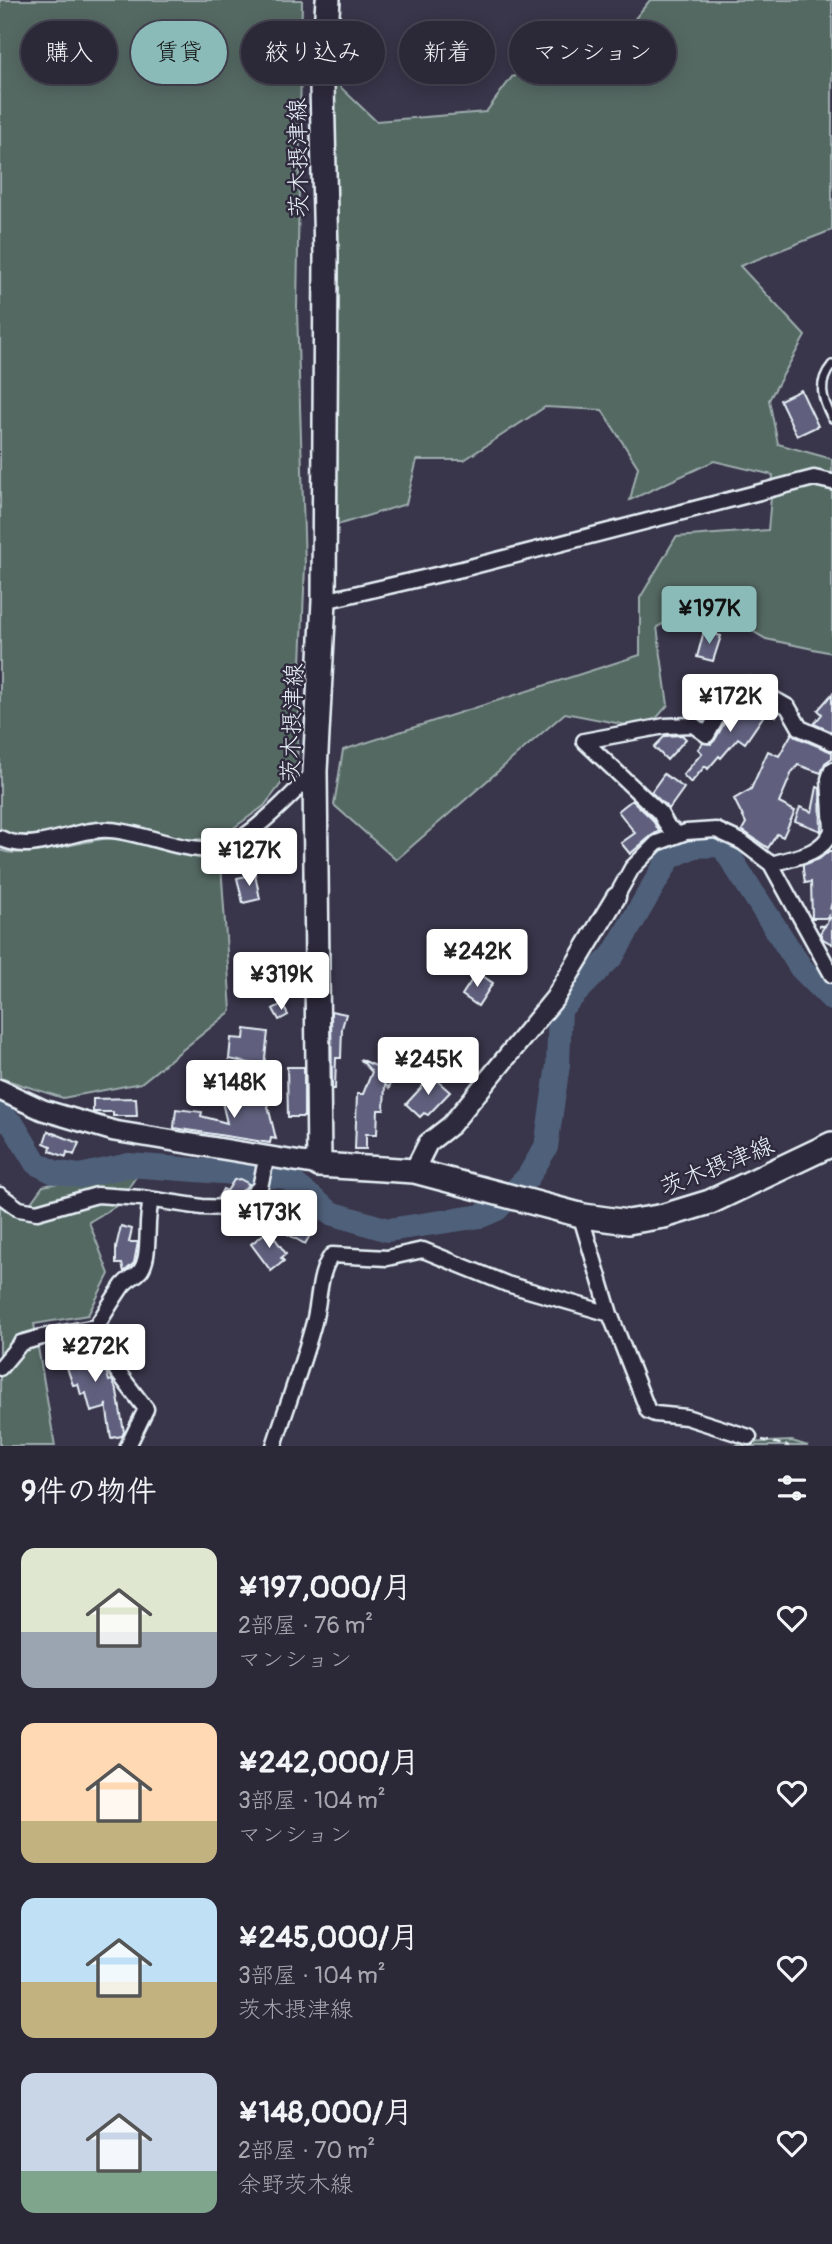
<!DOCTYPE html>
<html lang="ja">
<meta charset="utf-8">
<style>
body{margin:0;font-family:Pangolin,"Klee One",sans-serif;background:#373443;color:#f1f3f6;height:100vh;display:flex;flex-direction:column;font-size:26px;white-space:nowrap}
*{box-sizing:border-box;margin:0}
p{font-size:23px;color:#a6a6ae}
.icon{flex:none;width:38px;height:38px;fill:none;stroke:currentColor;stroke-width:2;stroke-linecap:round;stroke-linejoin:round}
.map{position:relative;height:1446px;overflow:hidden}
.panel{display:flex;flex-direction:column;background:#2b2838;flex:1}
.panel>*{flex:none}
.banner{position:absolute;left:21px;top:21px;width:791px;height:63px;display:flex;gap:14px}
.price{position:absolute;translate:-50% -60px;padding:0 16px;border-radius:7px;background:#fff;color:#222;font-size:23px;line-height:46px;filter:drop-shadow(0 2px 4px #0008)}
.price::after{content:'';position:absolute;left:50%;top:42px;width:21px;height:16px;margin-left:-10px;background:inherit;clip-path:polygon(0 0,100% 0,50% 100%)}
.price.selected{background:#8bbbb9;color:#111}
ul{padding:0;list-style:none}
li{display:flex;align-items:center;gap:21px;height:175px;padding:0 21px}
li span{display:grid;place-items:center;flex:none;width:196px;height:140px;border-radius:14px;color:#555}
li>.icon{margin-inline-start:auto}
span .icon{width:84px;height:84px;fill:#fffc;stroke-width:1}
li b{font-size:30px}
h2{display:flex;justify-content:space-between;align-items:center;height:84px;padding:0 21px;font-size:30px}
.chip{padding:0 24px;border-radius:32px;background:#2b2838;box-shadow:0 4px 18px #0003,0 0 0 2px #474453;font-size:24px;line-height:63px}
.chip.selected{background:#8bbbb9;color:#111}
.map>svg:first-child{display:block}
</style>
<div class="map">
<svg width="832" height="1446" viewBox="0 0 832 1446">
<rect width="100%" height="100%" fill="#39354a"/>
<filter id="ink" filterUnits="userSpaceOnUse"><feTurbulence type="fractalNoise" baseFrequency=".0143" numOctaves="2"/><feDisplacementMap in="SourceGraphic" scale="14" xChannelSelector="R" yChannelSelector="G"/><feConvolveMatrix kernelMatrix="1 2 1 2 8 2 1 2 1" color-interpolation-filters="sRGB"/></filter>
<g filter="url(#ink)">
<path fill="#546963" stroke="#9eadae" stroke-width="2" d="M0,0H302L297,310L305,565L297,763L264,806L221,837L191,840L112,824L47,835H11L0,828Z
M650,0H832V230L740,266L805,336L769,400L778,444L832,459V653L766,639L703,602L657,627L668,705L647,729L565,713L396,860L334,805L343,750L640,655V598L676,537L768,530L773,475L714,461L630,500L638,467L602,410L545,407L464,460H417L406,504L331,527V78L376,121L486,112L512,77L608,52Z
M112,838L151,845L221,864L231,1011L141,1083L63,1098L0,1078V850C24,860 82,840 112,838Z
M142,1168L116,1206L89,1222L109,1274L88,1315L34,1324L55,1446H0V1198L24,1212L43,1186Z
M792,1441L808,1446H735L743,1443Z"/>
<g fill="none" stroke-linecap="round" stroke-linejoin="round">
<path stroke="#4f617a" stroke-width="24" d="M0,1115L13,1125L36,1163L54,1172L80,1176L129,1165L286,1177L331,1213L388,1230L481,1216L497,1209L528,1177L546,1147L558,1065L560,1009L613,955L670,857L694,846L722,845L801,968L832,999"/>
</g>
<path fill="#61617e" stroke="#e8f1f8" stroke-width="2" d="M801,390L818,426L797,436L780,400Z
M704,631L721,636L713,661L697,657Z
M832,694V732L814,724L822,714L818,710Z
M751,697L778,712L776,716L767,711L745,743L738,738L721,758L719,756L708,769L705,766L691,783L683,775L702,753L698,749L703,743L711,744L715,740L738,698L746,701Z
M792,733L796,737L832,752V758L825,763L821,773L798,765L792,772L779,803L795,811L783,837L777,834L768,848L742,830L746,823L734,799L751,789L768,751L779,756Z
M682,735L686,739L667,760L654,747L665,736Z
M664,774L684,788L669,809L651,792Z
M817,787L820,788L821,831L795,821L800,807L812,812Z
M632,800L652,819L659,831L651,836L630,854L621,843L635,833L618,811Z
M829,851H832V944L823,939L820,933L830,918H812L811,882L805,883L803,870V865L819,859Z
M255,874L260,899L243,903L237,878Z
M477,972L493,983L478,1006L462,995Z
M282,1004L288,1015L279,1020L273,1009Z
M331,1011L346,1014L342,1028L341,1058H336L335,1089H332Z
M245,1029L268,1032L264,1066L229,1059L231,1038L244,1039Z
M360,1059L394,1074L389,1088L385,1084L384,1110H378L377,1134H366V1149H355L357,1094H363L372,1072Z
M287,1067H304V1117H288Z
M432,1076L450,1092L428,1115L424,1113L420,1117L406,1104Z
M264,1090L276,1139L271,1138L270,1143L174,1128L176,1109L202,1112L201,1116L227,1123L222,1102Z
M136,1098L137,1116H113V1112H93V1099Z
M48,1131L79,1143L74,1155L67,1152L66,1157L50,1151L51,1146L44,1143Z
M240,1179L249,1184L237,1196L218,1198L223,1189L227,1191L234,1180Z
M259,1202L276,1211L278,1207L316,1225L305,1244L252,1214Z
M121,1226L132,1229L129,1242H138L134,1263L124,1272L122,1264H116V1247Z
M269,1230L286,1254L281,1258L284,1261L271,1271L251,1244Z
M94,1342L97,1352L100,1351L109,1381L112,1380L117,1391L124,1432L122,1436L111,1438L106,1404L105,1408L91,1412L86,1393L81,1395L78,1384L73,1385L62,1353Z"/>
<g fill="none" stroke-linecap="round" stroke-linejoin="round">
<g stroke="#e8f1f8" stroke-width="12">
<path id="service" d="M832,365C817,383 822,399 832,418"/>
</g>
<g stroke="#e8f1f8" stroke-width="19">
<path id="minor" d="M324,601L462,569L814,478L832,482
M832,770L829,779L832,830
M678,834L668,827L660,813L584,741L665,726L693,725L707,735L732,690L749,685L788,707L800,728L832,742
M0,838C35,856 74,827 110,830C145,832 192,858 226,846C251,838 296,791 315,771
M771,864C795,857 821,855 832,831
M616,897L632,868L657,843L686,832L716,830L742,842L771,864L832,975
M0,1195L19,1209L37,1212L97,1195L141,1198L202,1207L228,1208L242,1205L260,1187L267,1156
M584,1216L583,1224L610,1314L648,1411L655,1414L686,1417L749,1437
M96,1327C105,1313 113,1299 123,1285C132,1274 142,1278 146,1256C149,1238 146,1219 151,1201
M0,1368L21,1343L42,1337L96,1327L108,1339L117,1371L146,1409L128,1446
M274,1446C287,1405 303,1364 314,1322C320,1300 318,1273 332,1255L387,1258L423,1250L507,1284L610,1314"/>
</g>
<g stroke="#e8f1f8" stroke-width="23">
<path id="tertiary" d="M414,1171L428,1143L451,1125L555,998L616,897"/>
</g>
<g stroke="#e8f1f8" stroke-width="24">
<path id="secondary" d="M0,1090L43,1110L114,1131L319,1165"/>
</g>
<g stroke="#e8f1f8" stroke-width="28">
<path id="primary" d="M328,0L322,86L326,256L324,601L315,771L319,1165L414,1171L584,1216L628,1222L664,1216L710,1202L832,1144"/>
</g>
<path stroke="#e8f1f8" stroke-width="2.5" stroke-dasharray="7 5" stroke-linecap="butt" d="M819,926H826L832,903
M762,1440L789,1446"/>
<use href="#service" stroke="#2f2a3d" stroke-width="7"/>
<use href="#minor" stroke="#2f2a3d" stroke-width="14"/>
<use href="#tertiary" stroke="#2f2a3d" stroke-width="18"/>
<use href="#secondary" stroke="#2f2a3d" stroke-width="19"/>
<use href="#primary" stroke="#2f2a3d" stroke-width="23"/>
</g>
</g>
<g text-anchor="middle" stroke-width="5" stroke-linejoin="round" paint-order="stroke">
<g font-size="24" fill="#e8f1f8" stroke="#2f2a3d">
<text transform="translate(298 158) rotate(-91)" y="8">茨木摂津線</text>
<text transform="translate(292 723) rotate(-88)" y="8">茨木摂津線</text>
<text transform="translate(717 1166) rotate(-22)" y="8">茨木摂津線</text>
</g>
</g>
</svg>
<b class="price selected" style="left:709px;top:646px">¥197K</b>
<b class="price" style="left:730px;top:734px">¥172K</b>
<b class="price" style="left:249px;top:888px">¥127K</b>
<b class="price" style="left:477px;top:989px">¥242K</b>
<b class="price" style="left:281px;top:1012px">¥319K</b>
<b class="price" style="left:428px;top:1097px">¥245K</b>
<b class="price" style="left:234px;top:1120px">¥148K</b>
<b class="price" style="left:269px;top:1250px">¥173K</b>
<b class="price" style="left:95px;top:1384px">¥272K</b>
<div class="banner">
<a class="chip">購入</a>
<a class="chip selected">賃貸</a>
<a class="chip">絞り込み</a>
<a class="chip">新着</a>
<a class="chip">マンション</a>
</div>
</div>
<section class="panel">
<h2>9件の物件<svg class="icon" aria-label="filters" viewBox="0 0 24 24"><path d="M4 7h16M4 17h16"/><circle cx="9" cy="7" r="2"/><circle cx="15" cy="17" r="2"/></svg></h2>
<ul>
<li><span style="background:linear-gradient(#dfe7d0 60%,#9aa5b1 0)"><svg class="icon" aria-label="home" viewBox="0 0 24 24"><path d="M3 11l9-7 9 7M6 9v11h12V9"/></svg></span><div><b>¥197,000/月</b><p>2部屋 · 76 m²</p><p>マンション</p></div><svg class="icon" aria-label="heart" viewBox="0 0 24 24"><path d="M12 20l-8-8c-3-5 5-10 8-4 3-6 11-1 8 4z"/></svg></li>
<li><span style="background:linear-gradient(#ffd9b3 70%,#c2b280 0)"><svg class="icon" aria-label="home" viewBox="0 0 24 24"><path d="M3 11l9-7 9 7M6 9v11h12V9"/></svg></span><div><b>¥242,000/月</b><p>3部屋 · 104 m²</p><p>マンション</p></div><svg class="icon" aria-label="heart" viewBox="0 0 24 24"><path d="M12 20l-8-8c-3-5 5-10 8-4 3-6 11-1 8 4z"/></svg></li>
<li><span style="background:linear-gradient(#bfe0f5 60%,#c2b280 0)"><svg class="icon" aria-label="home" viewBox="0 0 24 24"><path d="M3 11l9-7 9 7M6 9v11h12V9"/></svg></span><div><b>¥245,000/月</b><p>3部屋 · 104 m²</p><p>茨木摂津線</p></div><svg class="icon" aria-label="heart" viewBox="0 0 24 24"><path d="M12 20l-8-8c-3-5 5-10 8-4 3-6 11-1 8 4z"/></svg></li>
<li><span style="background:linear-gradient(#c9d6e8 70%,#7fa58c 0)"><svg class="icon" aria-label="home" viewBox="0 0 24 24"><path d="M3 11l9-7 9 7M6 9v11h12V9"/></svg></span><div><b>¥148,000/月</b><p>2部屋 · 70 m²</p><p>余野茨木線</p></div><svg class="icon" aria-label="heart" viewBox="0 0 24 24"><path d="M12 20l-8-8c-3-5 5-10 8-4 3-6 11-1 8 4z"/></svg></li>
</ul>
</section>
